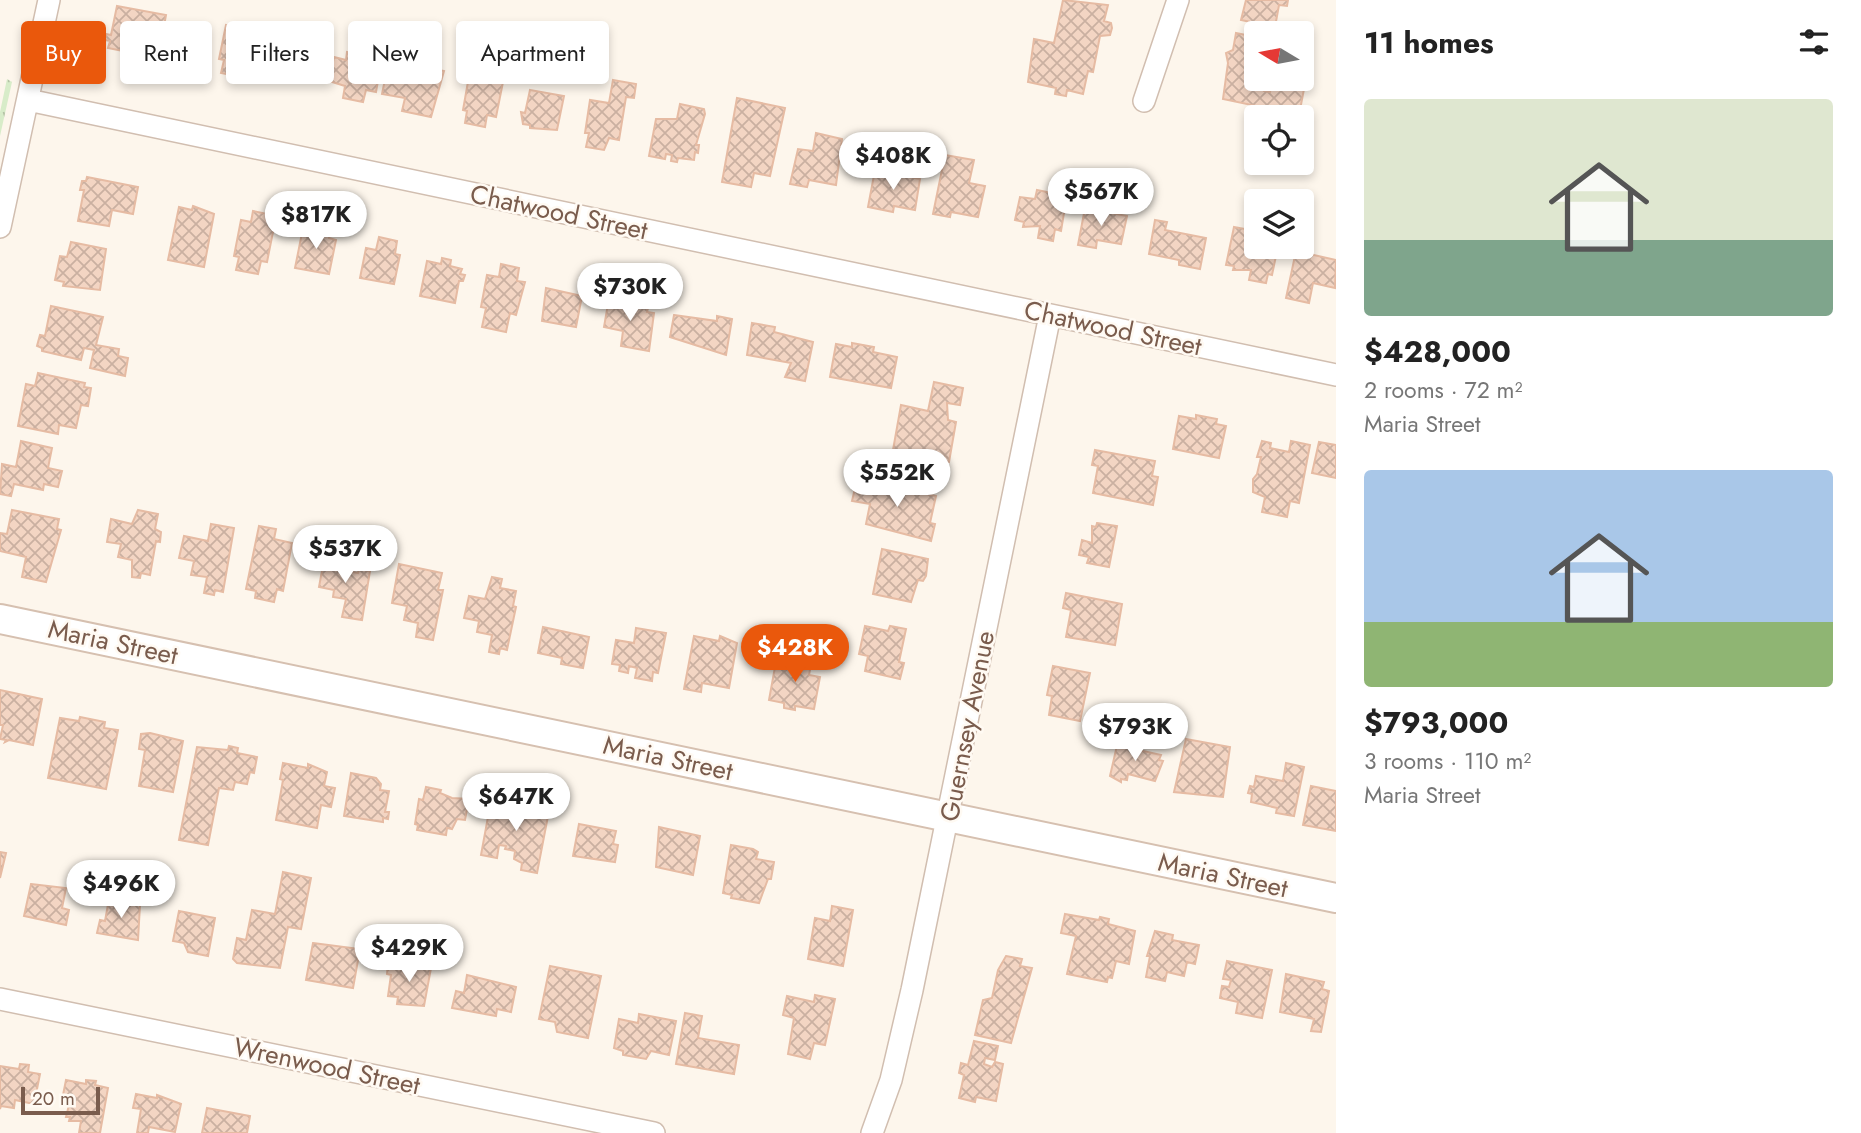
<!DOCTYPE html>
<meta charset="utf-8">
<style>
body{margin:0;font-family:Jost,sans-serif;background:#f2f2f2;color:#222;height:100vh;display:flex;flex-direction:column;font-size:26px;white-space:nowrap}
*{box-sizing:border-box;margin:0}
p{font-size:23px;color:#767676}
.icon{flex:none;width:38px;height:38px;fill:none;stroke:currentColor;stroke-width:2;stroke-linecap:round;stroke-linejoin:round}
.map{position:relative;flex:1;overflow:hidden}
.sheet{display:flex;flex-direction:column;background:#fff;width:525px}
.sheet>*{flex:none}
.guide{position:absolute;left:21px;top:21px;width:665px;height:63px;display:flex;gap:14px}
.needle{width:46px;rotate:280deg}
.controls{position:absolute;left:1244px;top:21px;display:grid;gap:14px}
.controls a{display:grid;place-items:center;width:70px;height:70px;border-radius:7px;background:#fff;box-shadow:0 4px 10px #0003;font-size:35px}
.scale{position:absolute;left:21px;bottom:18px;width:79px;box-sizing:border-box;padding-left:7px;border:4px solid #7a5c4d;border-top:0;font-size:19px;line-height:24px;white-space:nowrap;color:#7a5c4d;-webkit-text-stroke:5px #fffaf3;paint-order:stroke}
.price{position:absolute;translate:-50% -60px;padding:0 16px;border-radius:24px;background:#fff;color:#222;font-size:23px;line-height:46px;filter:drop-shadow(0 2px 4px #0008)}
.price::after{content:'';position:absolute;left:50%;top:42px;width:21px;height:16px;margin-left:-10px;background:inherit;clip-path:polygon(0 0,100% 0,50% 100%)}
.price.active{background:#ea580c;color:#fff}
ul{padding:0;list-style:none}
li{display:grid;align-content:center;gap:14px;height:371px;padding:0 28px}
li span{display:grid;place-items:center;height:217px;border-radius:7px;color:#555}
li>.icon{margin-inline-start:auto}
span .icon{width:126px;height:126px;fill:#fffc;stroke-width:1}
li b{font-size:30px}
h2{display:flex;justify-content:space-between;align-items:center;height:84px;padding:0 28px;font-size:30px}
.tag{padding:0 24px;border-radius:7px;background:#fff;box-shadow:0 4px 10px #0003;font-size:24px;line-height:63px}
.tag.active{background:#ea580c;color:#fff}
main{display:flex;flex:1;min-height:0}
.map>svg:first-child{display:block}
</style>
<main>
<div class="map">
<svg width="1336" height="1133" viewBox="0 0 1336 1133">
<defs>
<pattern id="grass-tufts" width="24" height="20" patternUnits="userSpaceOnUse" patternTransform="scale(1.75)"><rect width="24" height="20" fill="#d8ecc9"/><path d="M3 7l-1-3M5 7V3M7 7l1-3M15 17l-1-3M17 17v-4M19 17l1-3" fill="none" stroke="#b4c2a5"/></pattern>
<pattern id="building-cross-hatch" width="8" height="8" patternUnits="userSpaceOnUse" patternTransform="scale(1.75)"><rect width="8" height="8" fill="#f3d5c3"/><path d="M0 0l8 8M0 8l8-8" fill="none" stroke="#cab0a1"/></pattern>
</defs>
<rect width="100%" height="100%" fill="#fdf6ec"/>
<path fill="url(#grass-tufts)" d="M7,79L12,82L0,136V112Z"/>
<path fill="url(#building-cross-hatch)" stroke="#e6bba3" stroke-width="2" d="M1063,0L1108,5L1104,21L1111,23L1112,28L1110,35L1100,36L1093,72L1088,71L1083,94L1067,90L1066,96L1055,94L1056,88L1028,82L1034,39L1054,43Z
M1246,0H1288L1287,6L1279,5L1275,27L1241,20Z
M117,6L166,15L158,58L108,48L110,41L105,40L106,34L111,35Z
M226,25L261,32L254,66L244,65L242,77L221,73L224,60L219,59Z
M1236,33L1256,37V79H1267L1264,91L1270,92L1272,82L1304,89L1299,115L1223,99L1228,63L1226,53L1233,50Z
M287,38L322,45L315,78L302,76L300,80L293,78V74L281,72Z
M347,52L382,58L376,92L366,90L363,102L343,98L345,86L329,81L334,57L346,60Z
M389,60L444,71L431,117L402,111L405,98L382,94Z
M469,76L503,82L496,117L487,115L485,127L465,123L467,111L463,110Z
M613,80L636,84L634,98L626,97L619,140L609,138L604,150L586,147L589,133H585L590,100L609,103Z
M530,90L564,96L557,130L530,128V125L523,124L521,112L525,113Z
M737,98L785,108L770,176L754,173L751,187L722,182Z
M680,104L704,109L705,114L696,145H699L698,153L695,152L694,160L678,158L677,162L671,161L672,155L666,154L665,159L649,156L656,119H677Z
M816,133L842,139L836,185L809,180L807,187L790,184L798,149L813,151Z
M945,155L974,160L969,183L985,186L978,217L951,212L950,217L933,214Z
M875,170L920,179L915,210L894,206L893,212L868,207Z
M87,177L138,187L133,214L112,210L109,226L78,221L84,190H80L82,181H86Z
M1037,190L1057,194L1055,205L1065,207L1061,231L1055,229L1053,241L1038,238L1040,226L1023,227L1024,222L1015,220L1020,197L1035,199Z
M193,206L214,214L204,267L168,260L179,207L192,210Z
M1085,208L1127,216L1121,244L1097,240L1096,248L1078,245Z
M253,211L272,215L270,226L274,227L267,262L261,261L258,274L236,270L239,257L234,256L241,220L251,222Z
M1155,220L1167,222L1165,230L1206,238L1200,269L1179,265V260L1149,254Z
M311,227L330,231L329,238L336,240L329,274L295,268L302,233L310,235Z
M1234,227L1256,231L1257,248L1277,251L1272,275L1268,274L1266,283L1249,280L1251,270H1233L1234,266L1226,265Z
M379,237L397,241L395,254L400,255L394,284L360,278L366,248L376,250Z
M71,242L106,249L100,290L63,286L64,282L55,280L60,256L67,257Z
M1296,251L1336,260L1335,288L1313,283L1309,303L1286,298Z
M442,258L451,260L450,266L462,269L460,274L465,275L463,281H459L455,303L420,296L427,261L441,264Z
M501,264L519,268L517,281L525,282L516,315L510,313L506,332L482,327L486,308L481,307L487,275L499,277Z
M546,288L582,296L576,327L542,321Z
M615,295L632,298L630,308H648L647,312L654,313L649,351L621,346L623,331L604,327L608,304L614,305Z
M51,306L103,317L96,345L119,349L118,356L128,358L125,376L90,368L94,350L84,348L81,360L42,351V348L37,346L40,335L45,336Z
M674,315L717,321V316L732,319L726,355L670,337Z
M752,323L775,327L774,332L813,342L805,381L785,377L791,363L747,355Z
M852,343L874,347L873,352L897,357L891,388L830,377L836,344L852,347Z
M38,373L85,383L84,387L91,388L88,406L81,405L76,428L59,425L58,434L18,426L26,384L35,386Z
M934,382L963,388L960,405L947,403L948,420L956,422L949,462L893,450L901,405L928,411Z
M1196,415L1217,419L1216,424L1226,426L1219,458L1173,449L1179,416L1196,419Z
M21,441L52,448L48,468L62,471L58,487L44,484L43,490L14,484L11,496L0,494L2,464L16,467Z
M1262,441L1271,443L1270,448L1289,452L1291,441L1310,445L1299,503L1290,501L1287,517L1262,512L1265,497L1253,492V479L1257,474L1261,457H1257Z
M1319,442L1336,445V478L1312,473Z
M1095,450L1155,461L1152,476L1158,477L1153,505L1093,493L1098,466L1092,465Z
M857,480L936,496L930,523L935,524L931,541L866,524L870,504L852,501Z
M12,510L59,519L57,529L61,530L46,582L22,577L26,557L0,551V533L7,534Z
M138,510L158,514L155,529L161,532L160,542L156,541L150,575L141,573L140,578L132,577V560L118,557L121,544L107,542L111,519L132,524Z
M1097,523L1117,526L1109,567L1087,563L1089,557L1079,555L1082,540L1092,543V526L1096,527Z
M211,524L234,528L223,592L215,590L214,595L204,593L207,577L191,575L194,561L179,558L184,536L208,541Z
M259,526L276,529L274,539L292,543L283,591L277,589L274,602L255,598L256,591L246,589Z
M326,549L342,552L339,569L358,573L359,569L370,571L362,620L342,617L346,599L333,597L334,590L319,587Z
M882,549L928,559L926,576L923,581L918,580L911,602L873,594Z
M399,564L442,573L438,590H443L433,640L416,637L418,623L404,620L407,606L392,603Z
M492,577L502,579L500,588L516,591L513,606L516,607L507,650L500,648L499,654L489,652L492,635L477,632L479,621L464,618L469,596L485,599Z
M1066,593L1122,604L1115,645L1066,637L1071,610L1063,608Z
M865,626L888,631L890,626L906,629L899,662L904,663L900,679L865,671L868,656L859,654Z
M543,627L589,637L583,668L561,664L562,658L538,653Z
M636,628L666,633L658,673L653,672L652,681L635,678L637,668L629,666L628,673L619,671L620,665L612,664L616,640L634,643Z
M694,636L719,641L720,636L737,643L729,688L702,683L701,692L684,689Z
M788,654L812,659L809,675L820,677L814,709L795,706V710L784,708V703L769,700L775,667L785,670Z
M1053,666L1090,673L1080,721L1049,715L1052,696L1047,695Z
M0,690L42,699L33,745L9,740L5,742L6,740L0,739L3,725H0Z
M80,717L105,722L104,728L118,730L106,789L48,778L60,718L79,721Z
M150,733L183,741L173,792L139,786L145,750L139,749L141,734Z
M1186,739L1230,747L1223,797L1174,792Z
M1118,741L1136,745L1134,749L1161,755L1159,760L1163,761L1155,781L1128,774L1127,780L1121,779V782L1110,776Z
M229,746L238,748L237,753L257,757L254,773L250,772L247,784L235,782L233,790L219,788L208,845L179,840L197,747L228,750Z
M283,763L308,768V764L327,772L324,786L335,788L331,807L321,805L317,828L276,820L283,780L280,779Z
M1286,763L1304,767L1294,816L1276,813L1277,808L1251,802L1252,794L1248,793L1250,786L1254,787L1256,776L1283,781Z
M351,773L376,778L381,784L380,790L389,791L385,812H389L388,819L383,818V822L344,816Z
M1311,786L1336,791V831L1303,825Z
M426,787L441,790L440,793L452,798L469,799L465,820L457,819L452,829L447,828L446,835L417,830L418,825L415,824L419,799L423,800Z
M508,800L537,806L535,814L548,816L537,873L521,870L522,863L514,859L515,851L505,849L506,846L499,845L497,858L481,855L490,806L506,809Z
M579,824L616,831L613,844L618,845L615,862L573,856Z
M659,827L700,836L693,875L656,867Z
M731,845L753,849L758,852L756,859L774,862L771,879H768L759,903L731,898L732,895L723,893Z
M0,852L6,853L0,878Z
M283,872L311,878L301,929L288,927L280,968L237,963L233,959L237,938L246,940L252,910L275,914Z
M31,884L66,888L62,908L69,910L66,925L24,916Z
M109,899L140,905L138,940L97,933L100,920L105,921Z
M832,906L853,910L843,966L808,959L815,918L830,921Z
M179,911L215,918L208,956L188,952L184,943L173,941Z
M1065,914L1099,920L1100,917L1109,919L1108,924L1135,931L1129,964L1116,961L1112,978L1108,977L1107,982L1067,974L1076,936L1061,933Z
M1155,931L1173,935L1172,940L1199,945L1195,964L1187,962L1184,976L1167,972L1165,981L1146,977L1150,956H1147Z
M313,943L360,949L353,988L306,980Z
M1006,956L1022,959L1020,966L1032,968L1011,1043L975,1035L983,1000L992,998L998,970Z
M1227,961L1272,970L1262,1018L1236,1013L1238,1002L1220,998L1222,986L1229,987L1231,980L1223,979Z
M388,963L431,968L424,1006L397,1004L398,997L388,996L391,975L387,974Z
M550,966L601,976L588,1038L557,1032L555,1022L539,1019Z
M1286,974L1324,982L1322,989L1329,991L1321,1032L1311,1031L1314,1019L1280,1012Z
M467,975L516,987L511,1012L497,1009L496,1016L452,1008L456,991L464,993Z
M815,995L835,999L825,1045L814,1043L810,1059L788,1054L794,1018L783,1015L787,996L814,1002Z
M685,1013L702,1016L698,1038L739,1045L734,1074L676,1064Z
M639,1014L676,1021L669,1055L651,1051L646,1059L623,1055V1051L614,1048L619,1019L638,1023Z
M974,1041L998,1046L995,1060L985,1058L984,1064L992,1067L995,1062L1003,1064L996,1101L976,1097L975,1102L959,1098L964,1075L959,1073L961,1063L968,1065Z
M20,1064L29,1065L28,1072L40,1074L34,1104L15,1100L14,1108L1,1106L0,1109V1066L19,1069Z
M66,1080L86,1084V1080L96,1081L95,1085L108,1088L100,1133H79L81,1121H69L70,1117H66L71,1097L63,1095Z
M136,1094L157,1098V1095L181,1104L175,1132L149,1127L148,1133H137L141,1109L133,1108Z
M207,1108L250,1116L247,1133H202Z"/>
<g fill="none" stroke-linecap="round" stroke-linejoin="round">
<g stroke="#d1beb0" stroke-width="24">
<path id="street" d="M28,100L1336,375
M1144,101L1178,0
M0,227L49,0
M0,999L654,1133
M872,1133L891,1080L912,990L1050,315"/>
</g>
<g stroke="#d6c0b0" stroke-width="32">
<path id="secondary" d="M0,619L1336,898"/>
</g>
<use href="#street" stroke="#fff" stroke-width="21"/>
<use href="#secondary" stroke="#fff" stroke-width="28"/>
</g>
<g text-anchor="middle" stroke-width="5" stroke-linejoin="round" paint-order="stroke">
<g font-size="26" fill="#7a5c4d" stroke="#fffaf3">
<text transform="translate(559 212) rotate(12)" y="9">Chatwood Street</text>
<text transform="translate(1113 328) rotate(12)" y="9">Chatwood Street</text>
<text transform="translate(113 642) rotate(12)" y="9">Maria Street</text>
<text transform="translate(967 726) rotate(-79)" y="9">Guernsey Avenue</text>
<text transform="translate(668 758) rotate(12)" y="9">Maria Street</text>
<text transform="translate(1223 875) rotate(12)" y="9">Maria Street</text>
<text transform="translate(327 1066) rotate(12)" y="9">Wrenwood Street</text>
</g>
</g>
</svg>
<div class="controls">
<a><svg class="needle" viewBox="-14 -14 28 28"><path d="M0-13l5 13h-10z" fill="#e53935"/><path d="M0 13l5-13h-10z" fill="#767676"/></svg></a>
<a><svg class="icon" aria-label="locate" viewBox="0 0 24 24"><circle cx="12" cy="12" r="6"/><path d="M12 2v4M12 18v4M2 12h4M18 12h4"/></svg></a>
<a><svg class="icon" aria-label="layers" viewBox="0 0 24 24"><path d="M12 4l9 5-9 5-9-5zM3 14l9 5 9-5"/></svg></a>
</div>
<div class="scale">20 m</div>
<b class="price" style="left:893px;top:192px">$408K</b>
<b class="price" style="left:1101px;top:228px">$567K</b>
<b class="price" style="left:316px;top:251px">$817K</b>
<b class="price" style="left:630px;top:323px">$730K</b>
<b class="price" style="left:897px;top:509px">$552K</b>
<b class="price" style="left:345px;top:585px">$537K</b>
<b class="price active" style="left:795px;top:684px">$428K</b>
<b class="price" style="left:1135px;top:763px">$793K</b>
<b class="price" style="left:516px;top:833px">$647K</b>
<b class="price" style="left:121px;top:920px">$496K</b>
<b class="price" style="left:409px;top:984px">$429K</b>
<div class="guide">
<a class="tag active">Buy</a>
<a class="tag">Rent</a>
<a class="tag">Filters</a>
<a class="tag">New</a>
<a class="tag">Apartment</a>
</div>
</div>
<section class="sheet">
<h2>11 homes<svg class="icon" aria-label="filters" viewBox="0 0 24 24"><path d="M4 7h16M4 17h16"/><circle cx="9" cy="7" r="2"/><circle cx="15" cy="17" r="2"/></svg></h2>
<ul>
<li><span style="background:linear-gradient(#dfe7d0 65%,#7fa58c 0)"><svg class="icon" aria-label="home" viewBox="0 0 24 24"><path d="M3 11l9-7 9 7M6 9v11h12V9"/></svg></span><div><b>$428,000</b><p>2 rooms · 72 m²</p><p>Maria Street</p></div></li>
<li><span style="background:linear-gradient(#a9c7e8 70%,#8fb573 0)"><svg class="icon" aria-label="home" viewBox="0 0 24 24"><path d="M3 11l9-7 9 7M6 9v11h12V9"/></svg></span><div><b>$793,000</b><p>3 rooms · 110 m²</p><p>Maria Street</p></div></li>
</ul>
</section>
</main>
